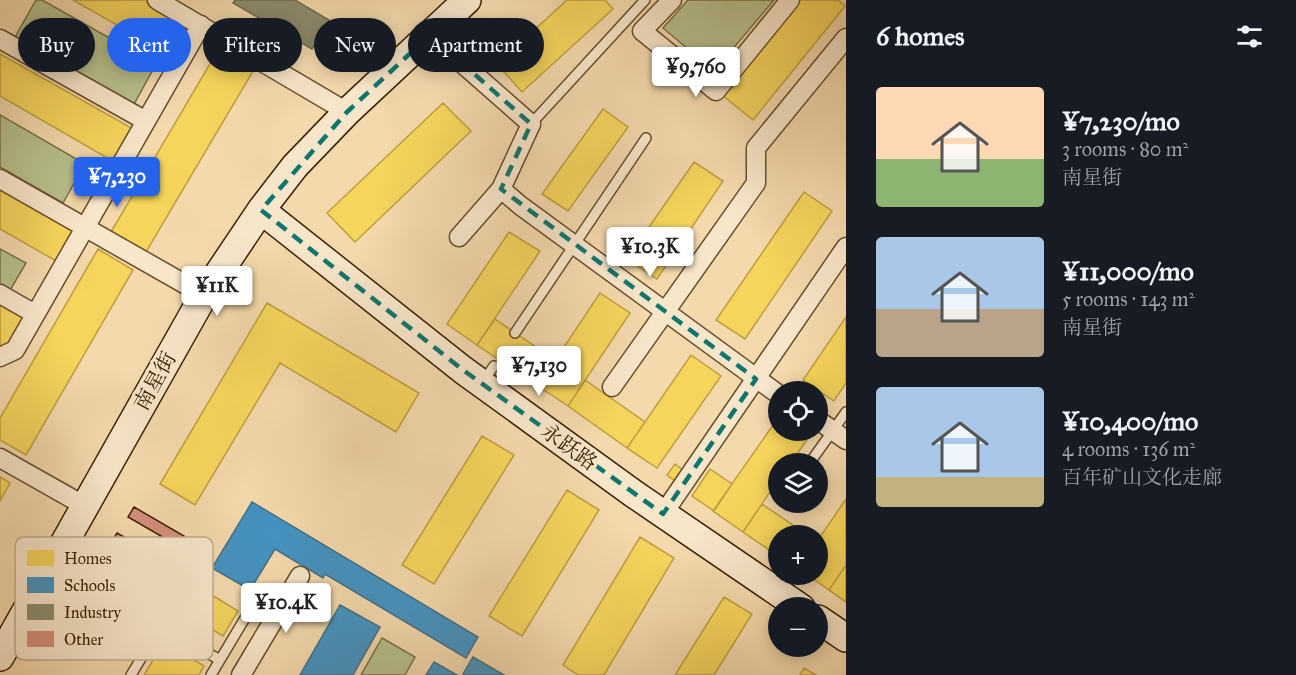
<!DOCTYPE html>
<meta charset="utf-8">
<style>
body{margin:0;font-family:"IM FELL Great Primer","Noto Serif SC",serif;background:#20242c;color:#f1f3f6;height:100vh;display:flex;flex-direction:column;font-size:22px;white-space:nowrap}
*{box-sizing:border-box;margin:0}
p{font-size:20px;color:#9ea1a6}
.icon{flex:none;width:33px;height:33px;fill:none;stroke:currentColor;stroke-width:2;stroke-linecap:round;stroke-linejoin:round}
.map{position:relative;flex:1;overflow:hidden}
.sheet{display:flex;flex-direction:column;background:#171b24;width:450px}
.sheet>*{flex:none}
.top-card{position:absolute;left:18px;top:18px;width:570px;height:54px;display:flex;gap:12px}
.fabs{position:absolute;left:768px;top:381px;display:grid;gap:12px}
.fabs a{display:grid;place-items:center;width:60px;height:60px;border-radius:50%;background:#171b24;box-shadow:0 3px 15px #0003;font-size:30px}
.price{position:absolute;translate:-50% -51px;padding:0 14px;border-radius:6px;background:#fff;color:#222;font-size:20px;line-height:39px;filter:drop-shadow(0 2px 3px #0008)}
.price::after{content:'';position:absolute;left:50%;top:36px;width:18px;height:14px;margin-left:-9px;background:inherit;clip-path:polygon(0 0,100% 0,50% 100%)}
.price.on{background:#2563eb;color:#fff}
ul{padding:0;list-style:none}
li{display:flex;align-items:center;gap:18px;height:150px;padding:0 30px}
li span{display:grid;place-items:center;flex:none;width:168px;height:120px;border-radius:6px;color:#555}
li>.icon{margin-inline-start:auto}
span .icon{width:72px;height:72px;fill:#fffc;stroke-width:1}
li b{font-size:26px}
h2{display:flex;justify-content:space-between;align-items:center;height:72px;padding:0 30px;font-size:26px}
.chip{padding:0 21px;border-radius:27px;background:#171b24;box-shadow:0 3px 15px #0003;font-size:21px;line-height:54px}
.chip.on{background:#2563eb;color:#fff}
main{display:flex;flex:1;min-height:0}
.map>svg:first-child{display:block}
</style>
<main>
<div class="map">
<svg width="846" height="675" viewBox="0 0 846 675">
<rect width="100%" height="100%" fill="#f4d9ad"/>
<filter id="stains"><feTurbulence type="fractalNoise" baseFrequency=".00333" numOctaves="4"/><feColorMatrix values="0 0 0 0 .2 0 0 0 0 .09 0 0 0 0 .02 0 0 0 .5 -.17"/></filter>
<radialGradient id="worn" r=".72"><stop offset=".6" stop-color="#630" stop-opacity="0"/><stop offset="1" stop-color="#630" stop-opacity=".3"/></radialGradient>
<path fill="#b7c08d" stroke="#787046" stroke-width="1.5" d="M36,0H42L156,64L133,106L14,39Z
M688,0H774L714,71L663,28Z
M0,115L85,164L63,203L0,167Z
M0,249L26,263L9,292L0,287Z
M382,638L415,657L405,675H361Z"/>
<path fill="#f6d55c" stroke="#bd9f40" stroke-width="1.5" d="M73,0H150L194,25L175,58Z
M567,0H605L613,9L522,92L497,64Z
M799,0H838L845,6L753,120L722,95Z
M221,45L256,66L146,252L111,232Z
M0,54L135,130L116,163L0,96Z
M443,103L471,131L355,242L327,213Z
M603,109L628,127L568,211L542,194Z
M694,162L723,181L657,279L627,259Z
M0,187L76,230L58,262L0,229Z
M804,192L832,211L745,339L716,320Z
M509,232L540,251L477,345L447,324Z
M98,249L133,270L26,455L0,440V418Z
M600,293L630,313L568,406L538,386Z
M267,303L419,393L396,432L280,363L195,505L160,484Z
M0,304L25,318L7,349L0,345Z
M846,317V383L834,401L803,380Z
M495,319L555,360L538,386L477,345Z
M691,355L721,376L657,468L627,448Z
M585,380L645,422L627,448L568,406Z
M778,418V430H799L809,437L790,464H778V480L743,532L713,511Z
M482,436L514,455L434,584L402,565Z
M675,464L684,471L676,482L667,475Z
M710,469L732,484L714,511L692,496Z
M0,477L10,483L0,501Z
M567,490L599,510L522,636L489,616Z
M846,499V565L829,590L806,574H818V540Z
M762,504L809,536H778V556L743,532Z
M640,537L674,558L604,675H578L563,665Z
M846,565V602L829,590Z
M202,589L238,611L223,636L210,628L205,636L182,622Z
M724,597L752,614L714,675H675Z
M164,642L204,666L199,675H144Z
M804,668L816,675H800Z"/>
<path fill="#4393c3" stroke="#407088" stroke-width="1.5" d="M252,502L478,637L466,658L325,574L323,578L275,549L250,590L212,568Z
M161,535L190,553L127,657L79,629L111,576L129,587Z
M340,605L380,627L353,675H300Z
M473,657L504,675H465L463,674Z
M434,662L457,675H426Z"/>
<path fill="#8c8c6e" stroke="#736c4d" stroke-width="1.5" d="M235,0H295L329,20L312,49L233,3Z"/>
<path fill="#d58f7b" stroke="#382000" stroke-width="1.5" d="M134,507L184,536L178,546L128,517Z
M117,533L131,541L79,627L66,619Z"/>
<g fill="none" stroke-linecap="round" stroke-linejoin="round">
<g stroke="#674e2b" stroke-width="12">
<path id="lane" d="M531,124L645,0
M515,333L646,138
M483,381L494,366
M809,464L846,412
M161,626L220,660
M131,675L191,576
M211,675L254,603"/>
</g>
<g stroke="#674e2b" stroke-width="21">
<path id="street" d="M157,0L347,112
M672,0L642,31L716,91L790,0
M430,35L531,124L501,189L459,237
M0,39L146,121
M0,179L204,295
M501,189L521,206L778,394
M0,294L35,314
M0,357L15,350L201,25
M612,387L756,183V148L846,38
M818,420L846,440
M0,458L85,506
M663,514L846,247
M241,675L300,576"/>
</g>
<g stroke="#382000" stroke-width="30">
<path id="secondary" d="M261,210L463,370L634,494L801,608
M818,619L846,638
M0,657L204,295L261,210L295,166L347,112L467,0"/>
</g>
<use href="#lane" stroke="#f8e6ca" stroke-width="9"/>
<use href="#street" stroke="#f8e6ca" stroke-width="18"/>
<use href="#secondary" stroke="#f8e6ca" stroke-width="27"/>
</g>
<path fill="none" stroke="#0f766e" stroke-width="4.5" stroke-dasharray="12 8" stroke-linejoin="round" d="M430,35L531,124L501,189L756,379L663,514L463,370L261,210L347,112Z"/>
<g text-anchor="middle" stroke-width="6" stroke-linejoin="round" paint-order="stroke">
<g font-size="21" fill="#382000" stroke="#f8e6ca">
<text transform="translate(155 381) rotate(-61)" y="7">南星街</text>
<text transform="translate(569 447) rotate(36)" y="7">永跃路</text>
</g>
</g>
<rect x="15" y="537" width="198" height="123" rx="9" fill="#f8e6ca" stroke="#beab8d" stroke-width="1.5"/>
<rect x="27" y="550" width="27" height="16" fill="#f6d55c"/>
<rect x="27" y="577" width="27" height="16" fill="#4393c3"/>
<rect x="27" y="604" width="27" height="16" fill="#8c8c6e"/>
<rect x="27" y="631" width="27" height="16" fill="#d58f7b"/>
<g font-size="16" fill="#382000">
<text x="64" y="564">Homes</text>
<text x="64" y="591">Schools</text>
<text x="64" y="618">Industry</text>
<text x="64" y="645">Other</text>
</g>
<rect width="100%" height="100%" filter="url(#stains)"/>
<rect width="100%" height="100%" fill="url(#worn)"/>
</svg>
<div class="fabs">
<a><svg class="icon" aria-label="locate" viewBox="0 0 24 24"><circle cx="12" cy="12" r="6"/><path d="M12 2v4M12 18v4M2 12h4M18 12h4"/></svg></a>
<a><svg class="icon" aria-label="layers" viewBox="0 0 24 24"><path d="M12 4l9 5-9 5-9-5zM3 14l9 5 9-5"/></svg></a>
<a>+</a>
<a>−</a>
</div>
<b class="price" style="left:696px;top:98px">¥9,760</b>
<b class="price on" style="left:117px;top:208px">¥7,230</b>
<b class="price" style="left:650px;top:278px">¥10.3K</b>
<b class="price" style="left:217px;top:317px">¥11K</b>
<b class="price" style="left:539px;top:397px">¥7,130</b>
<b class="price" style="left:286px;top:634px">¥10.4K</b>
<div class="top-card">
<a class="chip">Buy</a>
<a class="chip on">Rent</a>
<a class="chip">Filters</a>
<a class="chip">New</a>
<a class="chip">Apartment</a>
</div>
</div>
<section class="sheet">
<h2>6 homes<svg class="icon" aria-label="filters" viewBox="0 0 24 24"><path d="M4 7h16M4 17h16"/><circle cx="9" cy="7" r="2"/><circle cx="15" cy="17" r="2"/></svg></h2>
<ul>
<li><span style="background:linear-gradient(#ffd9b3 60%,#8fb573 0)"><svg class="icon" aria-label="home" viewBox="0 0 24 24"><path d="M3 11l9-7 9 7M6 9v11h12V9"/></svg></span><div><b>¥7,230/mo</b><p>3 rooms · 80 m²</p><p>南星街</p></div></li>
<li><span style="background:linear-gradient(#a9c7e8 60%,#b9a48a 0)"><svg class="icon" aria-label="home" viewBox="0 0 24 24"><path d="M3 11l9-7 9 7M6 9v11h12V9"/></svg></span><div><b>¥11,000/mo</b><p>5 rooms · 143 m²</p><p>南星街</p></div></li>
<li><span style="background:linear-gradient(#a9c7e8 75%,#c2b280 0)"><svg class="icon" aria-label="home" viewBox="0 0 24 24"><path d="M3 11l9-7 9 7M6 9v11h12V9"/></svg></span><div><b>¥10,400/mo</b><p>4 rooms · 136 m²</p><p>百年矿山文化走廊</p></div></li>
</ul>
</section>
</main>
